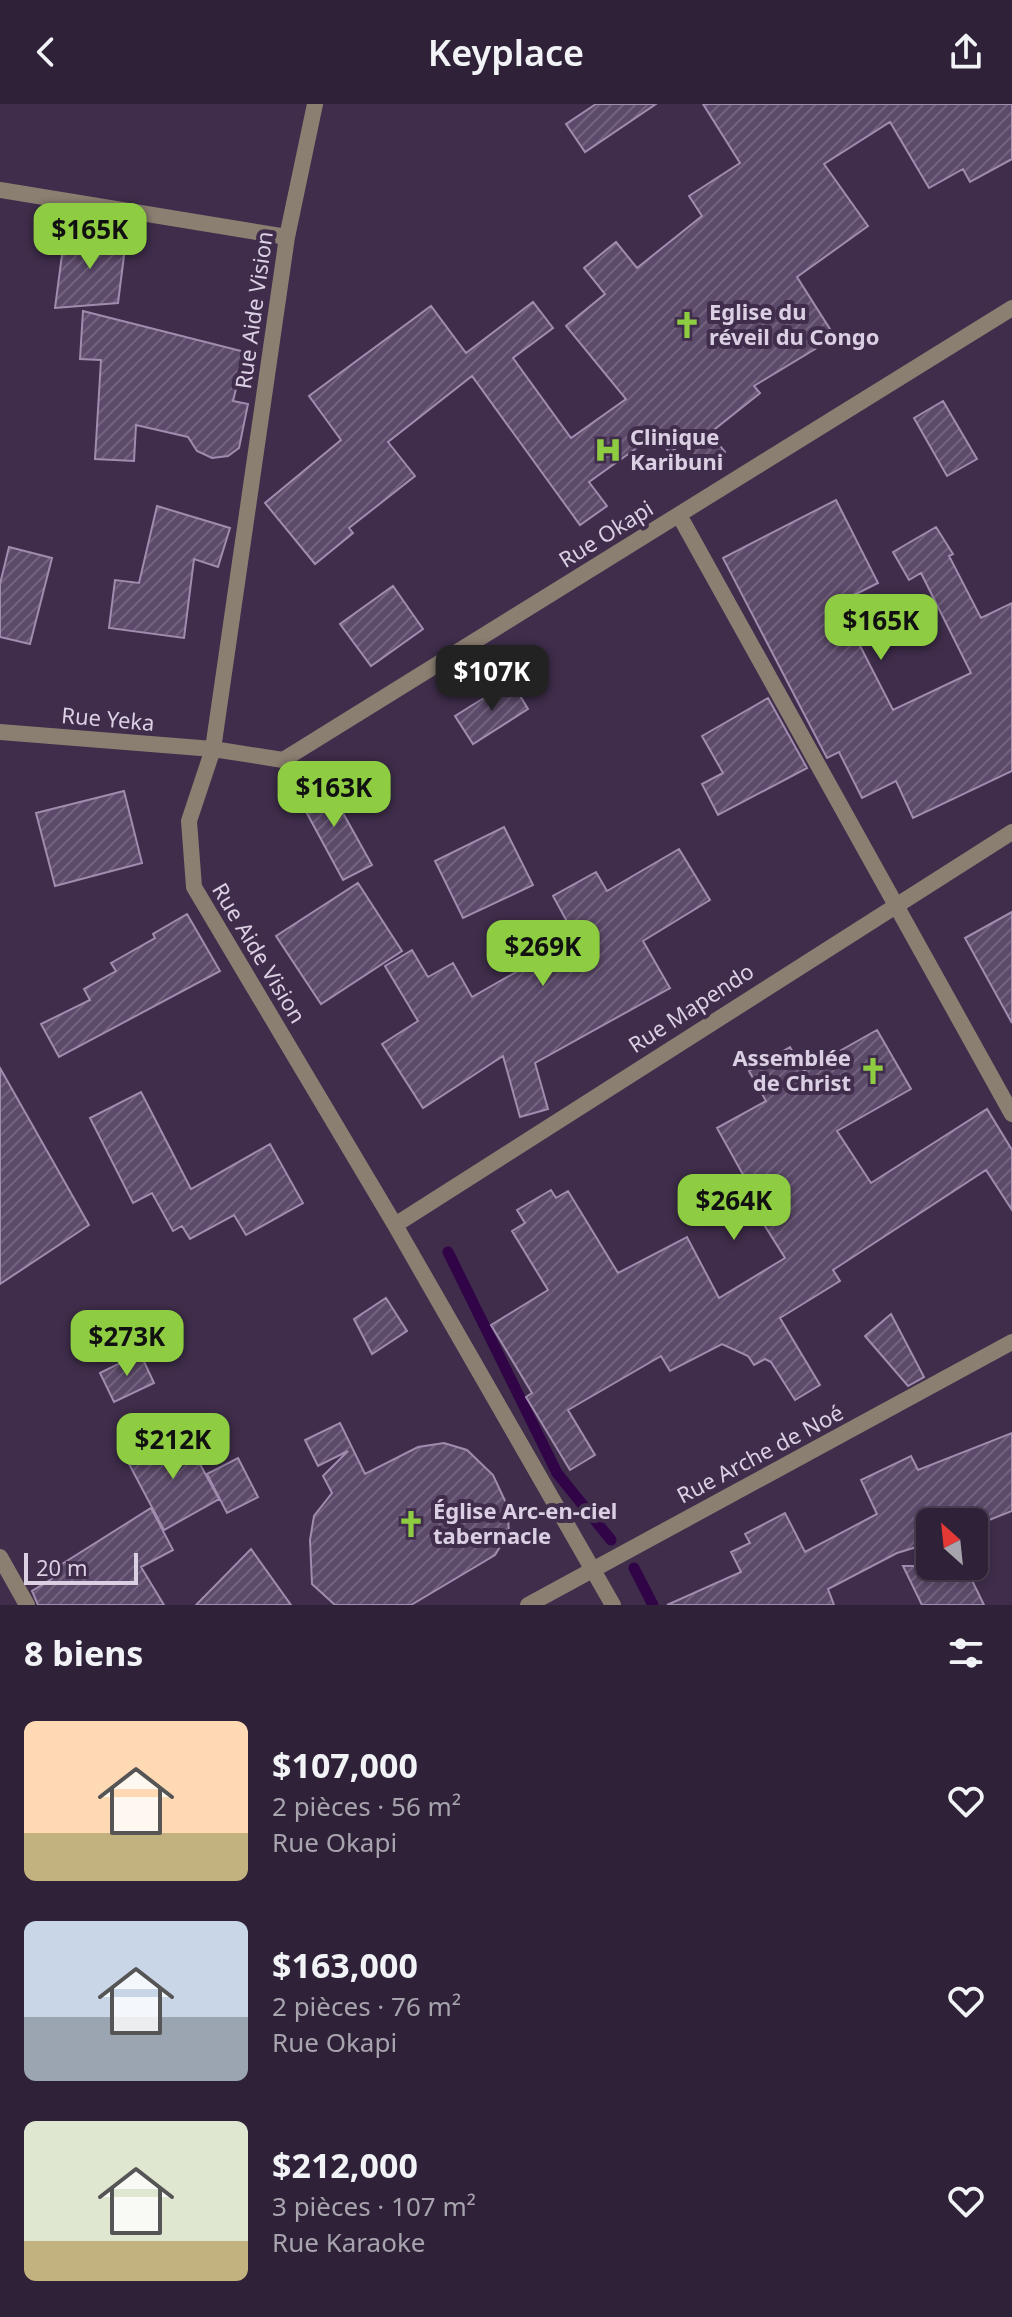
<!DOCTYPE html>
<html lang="fr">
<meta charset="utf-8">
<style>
body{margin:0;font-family:"Noto Sans",sans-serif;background:#372a40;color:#f1f3f6;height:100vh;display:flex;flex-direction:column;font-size:30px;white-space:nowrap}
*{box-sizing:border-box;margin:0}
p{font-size:26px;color:#a7a4ae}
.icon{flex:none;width:44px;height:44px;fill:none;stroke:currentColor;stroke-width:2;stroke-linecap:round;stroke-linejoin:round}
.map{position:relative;height:1501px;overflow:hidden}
.details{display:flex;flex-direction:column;background:#2f2238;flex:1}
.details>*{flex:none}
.needle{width:52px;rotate:333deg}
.controls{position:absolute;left:916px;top:1404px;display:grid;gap:16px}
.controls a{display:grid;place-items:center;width:72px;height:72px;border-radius:12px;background:#2f2238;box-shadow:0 4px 12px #0003,0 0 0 2px #4a3f53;font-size:40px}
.scale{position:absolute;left:24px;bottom:20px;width:114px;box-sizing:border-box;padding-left:8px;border:4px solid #dbd0e3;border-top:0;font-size:22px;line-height:28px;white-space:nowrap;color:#dbd0e3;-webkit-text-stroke:6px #3f2d4b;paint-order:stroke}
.price{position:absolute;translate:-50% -68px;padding:0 18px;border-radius:16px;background:#8ecd42;color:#111;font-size:26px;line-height:52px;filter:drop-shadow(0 2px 4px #0008)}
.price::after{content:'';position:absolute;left:50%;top:48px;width:24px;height:18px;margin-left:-12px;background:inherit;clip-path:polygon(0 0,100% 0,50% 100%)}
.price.on{background:#222;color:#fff}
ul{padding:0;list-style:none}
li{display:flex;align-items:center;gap:24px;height:200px;padding:0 24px}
li span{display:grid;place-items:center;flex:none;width:224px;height:160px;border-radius:12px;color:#555}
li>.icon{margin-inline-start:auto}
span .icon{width:96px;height:96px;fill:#fffc;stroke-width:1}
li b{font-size:34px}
h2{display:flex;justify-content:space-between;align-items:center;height:96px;padding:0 24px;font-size:34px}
header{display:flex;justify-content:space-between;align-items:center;height:104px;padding:0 24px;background:#2f2238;font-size:36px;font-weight:600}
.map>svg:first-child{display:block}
</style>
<header><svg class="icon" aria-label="back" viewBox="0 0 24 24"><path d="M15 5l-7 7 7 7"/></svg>Keyplace<svg class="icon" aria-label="share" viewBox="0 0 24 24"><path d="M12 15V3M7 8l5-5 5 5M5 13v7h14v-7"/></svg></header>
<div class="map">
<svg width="1012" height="1501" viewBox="0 0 1012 1501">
<defs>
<pattern id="building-hatch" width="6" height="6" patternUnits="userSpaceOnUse" patternTransform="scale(2)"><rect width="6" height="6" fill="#5c4a6a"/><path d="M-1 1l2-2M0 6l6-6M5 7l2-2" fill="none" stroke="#73637f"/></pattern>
</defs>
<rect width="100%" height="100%" fill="#3f2d4b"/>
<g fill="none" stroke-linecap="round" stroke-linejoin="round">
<path stroke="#310447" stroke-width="11" d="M448,1148L557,1369L611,1436
M634,1464L653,1501"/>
</g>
<path fill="url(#building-hatch)" stroke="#a08caf" stroke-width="2" d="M596,0H656L585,48L566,20Z
M703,0H1012V55L970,78L963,65L929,84L890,18L824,60L868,122L797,173L835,233L754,282L760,289L710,329L725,348L703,367L681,340L670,349L655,331L589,378L607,402L580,421L472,272L388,338L415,372L349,424L353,429L315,460L265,399L341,336L309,292L431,202L466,249L533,198L553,224L513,254L571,334L626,295L566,222L605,190L584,164L616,138L637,164L702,112L689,92L740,59Z
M65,128L126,136L118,199L55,204Z
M83,207L245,248L233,297L248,300L239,344L228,352L212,354L197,347L188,333L136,321L134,357L95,355L101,256L80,255Z
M943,297L977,355L947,372L914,314Z
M836,396L878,479L838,499L893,606L971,569L921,469L909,476L893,448L936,423L953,450L949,452L981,514L1012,499V667L913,714L896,677L862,694L839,648L827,654L723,454Z
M157,402L230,424L218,463L194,455L184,534L109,524L115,476L139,479Z
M9,443L52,454L30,540L0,533V480Z
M393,482L423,525L371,562L340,520Z
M511,577L528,605L473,640L455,612Z
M768,594L807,664L718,711L702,680L723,669L702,632Z
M323,673L372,761L343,776L296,689Z
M124,687L142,759L55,782L36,709Z
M504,723L533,781L463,814L435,757Z
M679,745L710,796L643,837L670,884L535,959L548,1005L520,1013L503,952L423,1004L382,940L418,917L385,862L412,846L428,873L453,859L472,893L576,834L553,792L596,768L607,787Z
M358,779L402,847L321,900L276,832Z
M1012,808V919L965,834Z
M187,810L220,867L59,953L41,920L90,896L84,885L116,867L111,859L155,834L153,830Z
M877,926L911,985L837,1027L871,1079L987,1005L1012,1046V1106L986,1066L833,1166L840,1177L780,1214L820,1281L795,1296L771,1258L765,1255L754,1261L748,1252L722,1240L670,1267L661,1252L568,1306L595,1351L570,1366L526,1293L532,1289L491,1221L548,1186L512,1127L525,1119L517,1106L551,1086L556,1094L568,1087L618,1169L687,1133L719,1194L785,1154L743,1087L750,1083L717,1024L766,997L749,967L790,943L804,967Z
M0,964L89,1121L0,1180Z
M141,988L191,1085L270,1040L303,1099L246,1131L234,1111L190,1135L182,1122L173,1127L152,1089L133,1099L90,1014Z
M386,1194L407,1227L372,1250L354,1215Z
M891,1210L924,1273L908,1282L865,1232Z
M140,1249L154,1279L114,1298L100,1269Z
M340,1319L365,1370L418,1343L444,1339L467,1346L493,1371L507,1401L509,1428L495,1451L411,1501H335L312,1480L310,1436L314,1412L332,1389L323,1372L348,1347L318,1362L305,1336Z
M183,1329L219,1395L164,1426L128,1358Z
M1012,1329V1407L974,1422V1418H930V1439L897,1449L828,1485L834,1501H667L741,1468L731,1448L750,1439L745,1430L785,1409L805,1448L877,1410L861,1376L911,1352L918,1366Z
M238,1354L258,1393L227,1409L207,1370Z
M151,1404L173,1446L141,1463L164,1501H38L32,1487L58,1471L54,1465Z
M251,1445L291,1501H196Z
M903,1462H965L984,1501H922Z"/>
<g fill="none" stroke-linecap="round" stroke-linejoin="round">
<path stroke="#8b7f71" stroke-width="16" d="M315,0L287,133L213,645L189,717L194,783L395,1121L613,1501
M0,86L287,133
M679,411L1012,1010
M0,628L213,645L283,656L1012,204
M395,1121L1012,728
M0,1453L27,1501
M528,1501L1012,1238"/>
</g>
<defs>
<g id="church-bare" transform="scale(2.16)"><path d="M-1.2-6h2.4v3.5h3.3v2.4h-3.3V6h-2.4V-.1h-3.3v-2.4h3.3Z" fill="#8ecd42" stroke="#3f2d4b" stroke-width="2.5" paint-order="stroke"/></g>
<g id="hospital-bare" transform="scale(2.16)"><path d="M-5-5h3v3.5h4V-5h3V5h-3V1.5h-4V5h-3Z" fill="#8ecd42" stroke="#3f2d4b" stroke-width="2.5" paint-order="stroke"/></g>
</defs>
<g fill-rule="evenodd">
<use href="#church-bare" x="687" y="221"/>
<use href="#hospital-bare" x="608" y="346"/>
<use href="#church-bare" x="873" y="967"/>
<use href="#church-bare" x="411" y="1420"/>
</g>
<g text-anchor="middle" stroke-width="8" stroke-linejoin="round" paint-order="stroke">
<g font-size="22" fill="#dbd0e3" stroke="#3f2d4b">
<text transform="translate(254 206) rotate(-82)" y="8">Rue Aide Vision</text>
<text transform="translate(606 430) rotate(-32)" y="8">Rue Okapi</text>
<text transform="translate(108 615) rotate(5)" y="8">Rue Yeka</text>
<text transform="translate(259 849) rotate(59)" y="8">Rue Aide Vision</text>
<text transform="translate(691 904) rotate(-33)" y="8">Rue Mapendo</text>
<text transform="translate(760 1350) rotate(-28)" y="8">Rue Arche de Noé</text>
</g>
<g font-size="22" font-weight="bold" fill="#dbd0e3" stroke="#3f2d4b" text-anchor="start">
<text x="709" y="216">Eglise du<tspan x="709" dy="25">réveil du Congo</tspan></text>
<text x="630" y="341">Clinique<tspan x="630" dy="25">Karibuni</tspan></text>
<text x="851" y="962" text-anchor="end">Assemblée<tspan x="851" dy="25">de Christ</tspan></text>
<text x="433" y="1415">Église Arc-en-ciel<tspan x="433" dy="25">tabernacle</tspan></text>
</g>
</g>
</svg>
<div class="controls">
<a><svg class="needle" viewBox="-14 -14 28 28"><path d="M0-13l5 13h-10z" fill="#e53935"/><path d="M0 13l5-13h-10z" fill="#a7a4ae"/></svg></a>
</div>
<div class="scale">20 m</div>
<b class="price" style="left:90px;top:167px">$165K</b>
<b class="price" style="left:881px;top:558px">$165K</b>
<b class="price on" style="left:492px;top:609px">$107K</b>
<b class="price" style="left:334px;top:725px">$163K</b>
<b class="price" style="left:543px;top:884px">$269K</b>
<b class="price" style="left:734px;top:1138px">$264K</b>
<b class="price" style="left:127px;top:1274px">$273K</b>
<b class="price" style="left:173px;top:1377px">$212K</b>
</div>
<section class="details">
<h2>8 biens<svg class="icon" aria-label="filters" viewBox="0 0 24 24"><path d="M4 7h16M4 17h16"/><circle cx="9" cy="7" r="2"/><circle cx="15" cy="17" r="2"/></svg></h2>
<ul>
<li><span style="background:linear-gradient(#ffd9b3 70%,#c2b280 0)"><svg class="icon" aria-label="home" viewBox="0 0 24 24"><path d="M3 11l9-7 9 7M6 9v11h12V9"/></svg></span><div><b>$107,000</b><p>2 pièces · 56 m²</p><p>Rue Okapi</p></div><svg class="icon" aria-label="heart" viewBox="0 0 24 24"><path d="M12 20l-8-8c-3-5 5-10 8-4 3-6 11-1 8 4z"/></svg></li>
<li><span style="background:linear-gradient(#c9d6e8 60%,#9aa5b1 0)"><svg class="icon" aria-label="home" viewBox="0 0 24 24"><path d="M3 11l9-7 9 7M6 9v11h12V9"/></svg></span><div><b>$163,000</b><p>2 pièces · 76 m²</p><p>Rue Okapi</p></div><svg class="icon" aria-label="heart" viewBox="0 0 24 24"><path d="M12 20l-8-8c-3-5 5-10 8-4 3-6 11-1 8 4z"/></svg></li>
<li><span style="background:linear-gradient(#dfe7d0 75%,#c2b280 0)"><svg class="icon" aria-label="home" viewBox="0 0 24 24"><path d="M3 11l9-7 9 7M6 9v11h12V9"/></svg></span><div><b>$212,000</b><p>3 pièces · 107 m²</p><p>Rue Karaoke</p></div><svg class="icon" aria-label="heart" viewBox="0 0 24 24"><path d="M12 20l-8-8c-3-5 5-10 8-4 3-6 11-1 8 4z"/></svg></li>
</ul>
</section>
